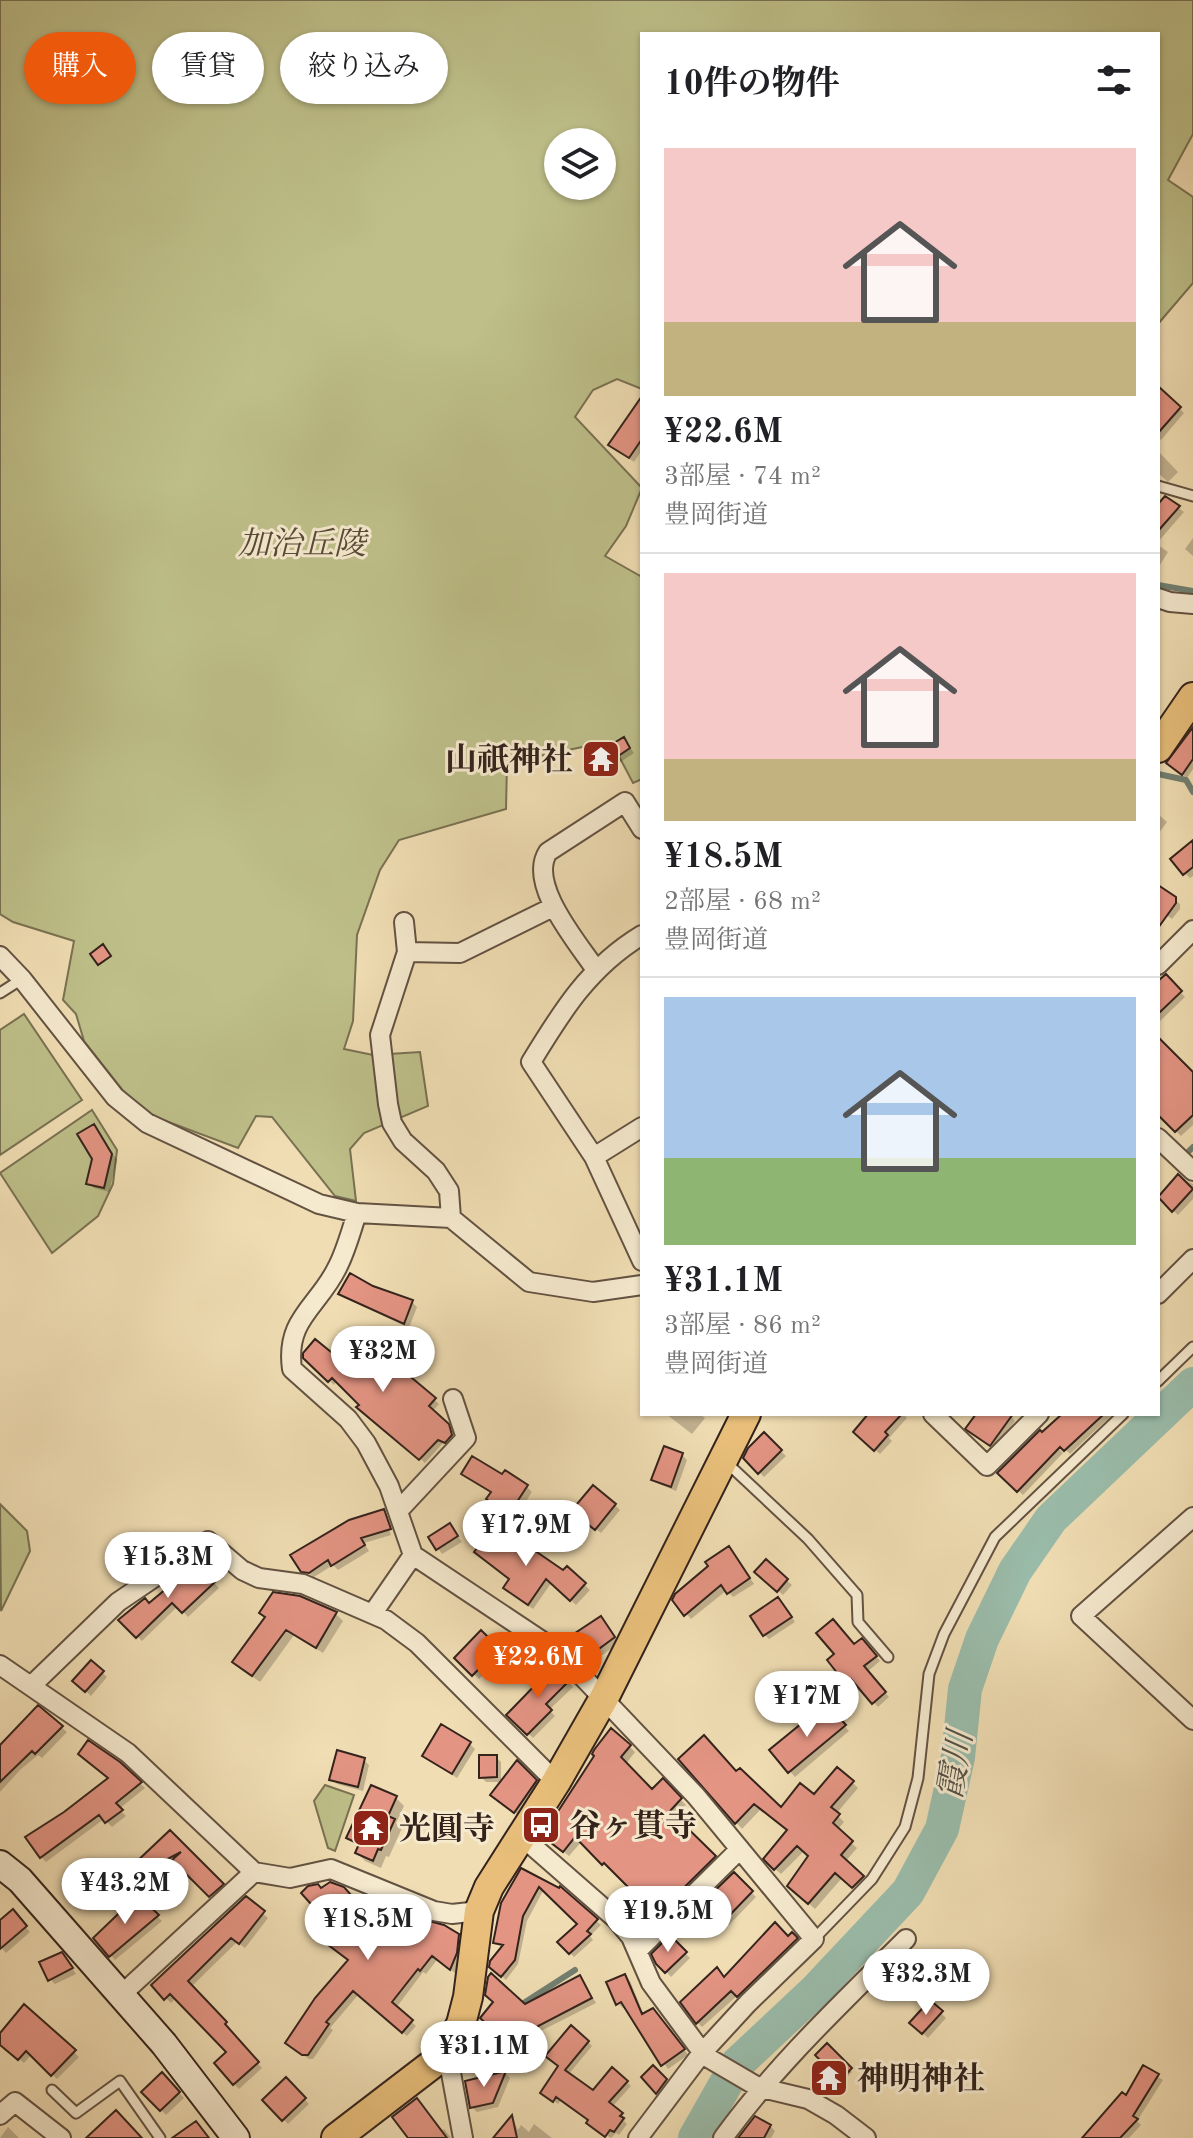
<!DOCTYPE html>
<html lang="ja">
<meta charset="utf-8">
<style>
body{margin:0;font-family:"Old Standard TT","Noto Serif JP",serif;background:#f6f6f6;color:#202124;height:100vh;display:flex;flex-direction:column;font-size:30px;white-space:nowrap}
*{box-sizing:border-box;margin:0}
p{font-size:26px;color:#757577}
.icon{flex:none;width:44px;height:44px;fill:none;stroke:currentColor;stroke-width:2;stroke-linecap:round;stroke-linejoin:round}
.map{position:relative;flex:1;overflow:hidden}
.drawer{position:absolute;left:640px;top:32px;width:520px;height:1384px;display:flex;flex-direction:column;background:#fff;border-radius:0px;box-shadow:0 2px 6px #0004}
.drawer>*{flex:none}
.hud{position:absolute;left:24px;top:32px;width:496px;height:72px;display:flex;gap:16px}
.buttons{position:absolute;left:544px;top:128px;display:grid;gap:16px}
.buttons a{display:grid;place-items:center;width:72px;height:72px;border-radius:50%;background:#fff;box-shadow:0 2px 6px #0004;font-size:40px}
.price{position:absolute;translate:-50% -68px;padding:0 18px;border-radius:28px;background:#fff;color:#222;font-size:26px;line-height:52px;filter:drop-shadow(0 2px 4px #0008)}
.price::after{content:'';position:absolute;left:50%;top:48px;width:24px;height:18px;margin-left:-12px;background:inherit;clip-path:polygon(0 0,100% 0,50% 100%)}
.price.active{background:#ea580c;color:#fff}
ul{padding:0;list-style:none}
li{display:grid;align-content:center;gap:16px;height:424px;padding:0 24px}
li+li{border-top:2px solid #e0e0e0}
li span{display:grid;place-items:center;height:248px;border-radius:0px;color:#555}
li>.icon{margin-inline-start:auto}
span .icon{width:144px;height:144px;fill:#fffc;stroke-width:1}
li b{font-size:34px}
h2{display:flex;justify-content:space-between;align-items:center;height:96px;padding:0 24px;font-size:34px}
.pill{padding:0 28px;border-radius:36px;background:#fff;box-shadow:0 2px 6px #0004;font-size:28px;line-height:72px}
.pill.active{background:#ea580c;color:#fff}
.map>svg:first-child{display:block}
</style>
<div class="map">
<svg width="1193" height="2138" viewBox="0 0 1193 2138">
<rect width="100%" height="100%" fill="#f0ddb3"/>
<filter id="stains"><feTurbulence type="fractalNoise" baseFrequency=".0025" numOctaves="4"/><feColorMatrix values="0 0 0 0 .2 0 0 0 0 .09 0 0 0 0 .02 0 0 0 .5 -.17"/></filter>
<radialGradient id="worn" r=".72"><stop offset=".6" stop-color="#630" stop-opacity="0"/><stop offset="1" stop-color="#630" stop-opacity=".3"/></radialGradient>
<path fill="#bebf89" stroke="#797152" stroke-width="2" fill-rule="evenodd" d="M0,0H1193V134L1168,180L1193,197V283L1158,324V34H642V389L617,379L593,390L575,417L642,488L626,526L605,556L642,577V779L633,783L611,741L507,763L506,809L399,840L380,870L357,935L353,1021L344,1049L373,1055L420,1052L428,1106L364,1133L350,1149L356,1201L335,1196L272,1117L256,1116L238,1148L139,1111L84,1041L76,1014L63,1000L74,941L13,922L0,914ZM558,142H602V186H558Z
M24,1014L82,1100L0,1155V1030Z
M92,1110L117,1150L113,1184L98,1216L52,1253L0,1173Z
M0,1504L27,1531L30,1551L1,1611Z
M325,1785L354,1795L335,1851L328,1848L314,1801Z"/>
<path fill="#0003" d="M1162,392L1184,413L1161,440L1158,437V397Z
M642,409V450L634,462L616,449Z
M1158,451L1178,472L1168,482L1158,473Z
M1165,498L1184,512L1158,542V507Z
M1193,538V556L1185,549Z
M1158,545L1168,552L1158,568Z
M1193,731V769L1187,778L1173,767Z
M628,745L634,753L598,777L593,772Z
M1158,814L1167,822L1158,834Z
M1193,844V876L1190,878L1185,873Z
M1158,888L1180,904V909L1172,919L1158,909Z
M1166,977L1185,997L1158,1023V984Z
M1158,1040L1193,1075V1125L1181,1136L1158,1114Z
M94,1126L117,1160L109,1192L94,1188L89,1183L94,1158Z
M1179,1177L1193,1184V1199L1178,1215L1160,1198Z
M372,1288L412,1302L417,1307L409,1328L345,1298L340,1294Z
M378,1346L398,1365L396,1367L439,1404L432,1412L453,1430L456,1440L450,1447L443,1443L425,1463L337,1381L334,1385L305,1357L331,1355L367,1357Z
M666,1414H700L705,1418L692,1434Z
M871,1414H903L907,1418L889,1438L892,1441L880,1454L860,1437Z
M978,1414H1013L1011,1416L1015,1421L995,1449L973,1433Z
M1065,1414H1109L1111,1416L1070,1454L1058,1442L1055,1445L1063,1453L1023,1495L1000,1473Z
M764,1435L786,1456L764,1477L745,1458Z
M665,1449L682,1455L687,1460L676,1491L659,1484L654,1479Z
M463,1474L527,1487L532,1492L515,1518L489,1499L492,1493Z
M615,1505L620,1510L601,1533L579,1516Z
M384,1511L387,1514H384L391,1535L364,1543L369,1551L338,1570L333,1565L314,1577L303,1570Z
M450,1526L462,1542L442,1554L430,1537Z
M529,1554L563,1573L567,1568L590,1590L576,1605L552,1582L533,1609L510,1592Z
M734,1554L754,1584L733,1597L727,1590L691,1619L674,1600Z
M766,1562L792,1585L783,1595L757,1572Z
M197,1565L219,1588L188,1617L178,1606L142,1641L121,1620L149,1606Z
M299,1598L336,1614L343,1621L323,1653L294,1635L260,1682L242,1669Z
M783,1604L795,1622L769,1639L764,1634Z
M605,1623L619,1643L590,1664L572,1646Z
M481,1633L502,1654L479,1679L457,1658Z
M862,1640L880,1661L867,1672L889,1697L878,1707L856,1682L851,1686L830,1660Z
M91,1662L107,1677L91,1696L75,1681Z
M553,1666L573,1687L549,1710L555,1716L533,1738L509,1715L546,1677Z
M827,1707L849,1731L795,1777L772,1751L804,1728Z
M38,1708L67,1732L42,1758L38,1755L20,1770L0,1792V1746Z
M470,1744L475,1749L457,1778L424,1756Z
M629,1746L635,1752L625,1765L652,1792L668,1787L686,1805L674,1818L720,1863L648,1934L629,1913L644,1900L611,1867L609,1869L582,1841L569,1856L550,1841Z
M496,1757L501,1762V1782H486L481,1777Z
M680,1759L737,1773L781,1810L852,1782L858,1788L836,1814L844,1822L837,1830L857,1848L845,1862L869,1883L859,1893L842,1878L815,1909L796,1892L811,1857L804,1851L781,1874L771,1865L789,1830L761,1809L742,1829Z
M364,1760L369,1765L363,1791L337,1784L332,1779Z
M517,1763L541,1786L519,1816L498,1800Z
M119,1764L145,1788L119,1809L126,1816L112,1827L104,1819L46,1862L41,1857L65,1814L110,1779Z
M396,1798L404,1806L396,1823L402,1828L389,1857L386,1856L381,1868L365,1861L357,1853L359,1847L349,1838Z
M170,1833L227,1890L216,1900L176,1861L123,1890L117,1883Z
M95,1867L112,1895L95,1904L90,1899Z
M522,1871L560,1889L601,1925L590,1936L593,1940L574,1957L570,1953L580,1924L544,1889L527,1921L518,1964L506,1980L496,1971L504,1948L495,1942Z
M734,1875L756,1897L729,1925L705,1903Z
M342,1889L355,1902L350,1907L389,1930L409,1938L458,1936L463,1941L461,1958L455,1973L437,1960L426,1974L423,1972L396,2008L416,2026L407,2036L358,1995L330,2028L333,2030L313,2059H309L293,2048L350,1961L331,1934L332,1924L321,1891Z
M138,1898L162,1921L115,1960L96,1938Z
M246,1899L268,1918L245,1948L237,1942L191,1987L230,2028L228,2030L262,2068L239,2089L234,2084L229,2052L176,1998L171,2003L154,1986Z
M13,1912L30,1932L6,1953L0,1946V1923Z
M792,1934L801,1944L743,2000L738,1995L702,2027L698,2023L682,2002L724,1979Z
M670,1938L690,1958L671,1977L658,1963Z
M66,1959L76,1974L55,1984L50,1979Z
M625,1976L630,1981L644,2015L667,2025L688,2055L668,2069L626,2007L623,2008L618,2003Z
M580,1977L596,2003L525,2039L516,2062L495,2051L496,2030L525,2006Z
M931,2003L946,2018L928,2038L912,2023Z
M24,2006L79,2057L57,2079L32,2054L24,2063L0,2043V2036Z
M588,2042L592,2046L568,2075L593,2093L613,2070L631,2086L612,2107L626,2118L624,2121L627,2124L619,2135L616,2133L611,2138L593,2127L590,2121L561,2100L558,2104L543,2092Z
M827,2046L852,2072L843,2081L818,2055Z
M653,2068L671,2085L662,2097L643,2077Z
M1144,2068L1163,2080L1137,2121L1141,2125L1129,2138H1083L1126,2098Z
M505,2073L510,2078L498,2107L477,2112L472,2107L467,2083Z
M162,2075L184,2098L166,2115L144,2092Z
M286,2080L309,2104L288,2124L265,2100Z
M512,2118L518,2130L521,2125L529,2132L534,2124L552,2138H497Z
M770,2126L775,2131L771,2138H739Z
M8,2127L19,2138H0Z
M444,2129L451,2138H411L441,2131Z"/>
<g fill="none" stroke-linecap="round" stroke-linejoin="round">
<path stroke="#717f71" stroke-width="6" d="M1158,585L1193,591
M1158,774L1186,780L1193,792
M1183,1157L1193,1147
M1153,1414L1157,1418
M519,2006L575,1970
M478,2037L498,2023"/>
<path stroke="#9abcaa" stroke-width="34" d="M695,2138L737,2064L816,1990L908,1892L942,1829L958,1757L965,1689L982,1639L1015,1571L1051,1519L1193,1384"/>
</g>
<path fill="#e39483" stroke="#34231c" stroke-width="2" d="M1158,386L1181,407L1158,433Z
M642,396V439L629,458L608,445Z
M1165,496L1180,506L1158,531V504Z
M1193,727V759L1182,775L1166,763Z
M624,737L630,748L592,774L584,761Z
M1193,840V867L1183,875L1170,859Z
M1158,885L1176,897V903L1158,928Z
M103,944L111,956L98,965L90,954Z
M1166,974L1182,991L1158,1014V981Z
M1158,1037L1193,1072V1115L1175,1132L1158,1115Z
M94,1124L112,1154L104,1188L86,1184L92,1159L77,1134Z
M1178,1174L1193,1189L1172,1212L1158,1197Z
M350,1273L373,1286L413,1300L404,1324L338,1294Z
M347,1338L367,1354L378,1343L395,1359L393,1362L436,1398L429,1406L449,1424L452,1435L445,1443L438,1440L419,1460L356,1407L359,1405L332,1378L328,1382L303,1358V1353L315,1339L331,1352L335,1348L337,1351Z
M868,1414H902L885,1432L888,1435L874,1451L853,1432Z
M976,1414H1013L990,1446L965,1429Z
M1062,1414H1104L1064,1451L1060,1447L1017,1492L997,1473L1040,1430L1042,1432Z
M764,1432L782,1450L758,1474L743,1458L748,1448Z
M664,1446L683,1453L671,1487L651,1480Z
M472,1456L502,1474L505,1470L528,1485L509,1514L486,1499L491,1492L461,1474Z
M593,1485L616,1504L595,1530L571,1511Z
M384,1509L391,1529L361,1538L365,1545L331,1566L328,1560L309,1573L301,1572L290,1555L349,1520Z
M450,1523L458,1536L436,1550L428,1537Z
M494,1526L528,1551L531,1548L563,1570L567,1566L586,1583L570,1601L546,1579L528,1605L503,1588L509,1579L474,1552Z
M729,1546L750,1578L727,1594L721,1585L684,1616L672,1600L675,1594L708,1566L705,1562Z
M766,1559L788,1579L777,1592L754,1572Z
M197,1563L215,1582L182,1613L172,1603L136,1638L118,1620L145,1598L149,1603Z
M273,1592L300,1596L337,1612L316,1648L286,1630L252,1676L232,1662L265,1617L259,1613Z
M778,1597L792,1617L763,1636L750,1616Z
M601,1616L615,1637L584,1660L570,1646L572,1643L569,1637Z
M833,1619L854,1644L862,1638L877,1656L864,1666L886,1692L872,1704L851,1679L845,1683L827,1660L834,1654L816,1633Z
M481,1630L499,1648L472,1676L454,1658Z
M91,1660L104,1671L85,1692L72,1681Z
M553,1663L570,1680L546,1704L552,1710L527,1735L506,1715L544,1676L542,1674Z
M827,1704L846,1725L788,1773L769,1750L802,1723L804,1725Z
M38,1705L63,1726L35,1754L32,1751L0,1782V1745Z
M441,1724L471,1742L452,1774L422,1756Z
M611,1728L631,1745L621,1757L652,1789L663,1778L682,1798L670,1811L716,1856L641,1930L626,1913L641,1900L604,1863L602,1865L575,1837L563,1852L542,1836L594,1756L592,1754L594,1750Z
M704,1735L736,1771L740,1768L781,1807L800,1783L814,1794L837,1767L854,1781L831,1807L840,1814L833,1823L853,1841L841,1855L864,1876L852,1888L835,1873L808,1904L787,1886L808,1856L797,1846L774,1870L763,1859L787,1830L754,1804L735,1824L678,1759Z
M88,1740L120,1762L142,1782L116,1803L123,1810L105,1823L99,1815L40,1858L25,1837L64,1812L108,1778L78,1754Z
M337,1750L365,1758L358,1787L329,1780Z
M479,1755H497V1777L479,1778Z
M517,1760L537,1780L514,1813L490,1795Z
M371,1785L397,1796L388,1816L395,1819L381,1850L378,1849L373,1861L355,1853L359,1844L346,1838Z
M170,1830L224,1884L209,1897L172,1860L181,1852L116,1886L114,1883Z
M96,1864L109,1890L89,1900L75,1875Z
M521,1868L559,1888L560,1886L598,1919L587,1931L591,1934L569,1954L557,1942L577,1924L539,1887L523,1916L515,1960L501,1977L489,1967L490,1961L503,1945L493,1943L501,1903Z
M734,1872L753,1891L723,1922L702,1903Z
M330,1882L344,1887L352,1896L346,1902L388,1927L391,1924L409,1935L422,1919L444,1925L459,1934L457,1953L450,1970L432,1956L420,1971L418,1969L392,2002L413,2020L402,2033L353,1991L326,2022L329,2024L308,2055H302L285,2043L315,1998L348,1960L323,1941L329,1933L325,1930L329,1924L301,1893L308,1886L318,1884L321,1888Z
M138,1895L159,1915L109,1957L93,1938Z
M246,1896L265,1911L239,1944L231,1938L188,1981L227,2022L225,2024L259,2062L233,2085L214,2063L226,2052L170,1994L164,2000L151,1985Z
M13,1909L27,1926L0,1949V1920Z
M775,1922L788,1936L792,1932L798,1938L737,1997L731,1991L696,2024L680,2002L717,1967L724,1977Z
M670,1935L687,1952L665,1973L656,1964L651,1954Z
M62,1952L73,1968L48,1981L39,1962Z
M491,1973L525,2004L580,1975L592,1998L521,2035L511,2058L493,2051L495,2046L486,2037L493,2030L480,2018L493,2002L485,1995L488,1977Z
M625,1974L642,2014L653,2008L685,2049L661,2066L621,2002L616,2005L606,1982Z
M930,2000L943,2011L922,2034L909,2023Z
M24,2004L76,2050L51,2076L26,2051L18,2060L0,2045V2033Z
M571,2025L589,2041L565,2070L593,2090L612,2067L628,2081L609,2102L623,2113L620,2116L624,2118L614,2132L610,2130L605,2137L586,2123L588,2120L556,2097L553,2102L540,2093L558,2066L545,2056Z
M827,2043L852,2068L840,2081L815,2055Z
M653,2065L667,2079L656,2094L641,2077Z
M1143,2065L1159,2074L1133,2116L1138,2119L1120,2138H1082L1122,2092L1126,2095Z
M506,2071L493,2103L470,2108L465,2081Z
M162,2072L180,2092L160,2111L141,2092Z
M286,2077L306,2098L282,2121L262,2100Z
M417,2098L447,2138H408L392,2117Z
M116,2110L142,2138H86Z
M512,2115L517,2138H493Z
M755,2116L771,2125L764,2138H738Z
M196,2121L209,2138H172Z"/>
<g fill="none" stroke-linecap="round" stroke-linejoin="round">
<g stroke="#635242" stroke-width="13">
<path id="lane" d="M1158,486L1193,496
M0,993L22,979
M1158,1381L1193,1347
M726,1462L808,1539L857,1595L858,1622L888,1657
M814,1939L872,1879L905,1827L918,1778L929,1674L944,1634L995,1537L1123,1414
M52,2090L76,2113L120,2081L160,2138"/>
</g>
<g stroke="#635242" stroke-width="22">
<path id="street" d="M1158,598L1170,602L1193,604
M404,922L407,952L380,1035L388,1104L392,1123L403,1141L436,1171L449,1191L451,1218
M642,935C589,967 562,1011 531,1062L594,1157L642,1261
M407,952L460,953L553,907
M0,956L22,979L115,1097L147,1123L319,1204L357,1213L451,1218L529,1282L593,1292L642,1285
M1158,965L1193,930
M596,970C578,943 527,884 548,852L625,802L642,829
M1158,1138L1193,1171
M594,1157L642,1127
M357,1213C351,1231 346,1251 337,1268C318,1307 285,1319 292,1369L348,1419L366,1443L389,1486L413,1555L560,1653L696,1796L814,1939L748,2003L702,2053L638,2138
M1158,1294L1193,1259
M933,1414L987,1466L1039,1414
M398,1511L466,1438L453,1399
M1193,1517L1081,1616L1193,1720
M373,1613L413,1555
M0,1665L128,1753L254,1872L290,1878L331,1869L434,1911L452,1914L479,1911
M31,1686L118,1602L208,1541L242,1570L259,1578L303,1584L386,1620L417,1643L556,1782
M520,1835L616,1919L631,1937L651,1983L705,2056L758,2087L808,2099L836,2115L866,2138
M637,1951L740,1849
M121,1995L254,1872
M443,2056L451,2073L463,2138
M0,2115L15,2102L61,2138
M723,2138C776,2065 842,2003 906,1939"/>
</g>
<g stroke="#34231c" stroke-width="30">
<path id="secondary" d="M0,1864L20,1880L164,2044L236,2138"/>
</g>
<g stroke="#34231c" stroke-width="32">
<path id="primary" d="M1158,748L1193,697
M336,2138L443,2056L461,2024L468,1997L479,1911L489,1887L556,1782L604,1698L746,1414"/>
</g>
<use href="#lane" stroke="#f5e9ce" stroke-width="9"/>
<use href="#street" stroke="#f5e9ce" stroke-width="18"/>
<use href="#secondary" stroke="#f5e9ce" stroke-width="26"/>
<use href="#primary" stroke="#e8be7a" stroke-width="28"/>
</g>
<defs>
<g id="temple-square" transform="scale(2)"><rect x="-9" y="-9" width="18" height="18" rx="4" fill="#8f2418" stroke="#f5e9ce"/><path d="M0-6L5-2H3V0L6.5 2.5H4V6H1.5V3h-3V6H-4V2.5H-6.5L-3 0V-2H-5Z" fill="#fff"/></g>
<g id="bus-square" transform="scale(2)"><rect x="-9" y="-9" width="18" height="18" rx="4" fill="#8f2418" stroke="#f5e9ce"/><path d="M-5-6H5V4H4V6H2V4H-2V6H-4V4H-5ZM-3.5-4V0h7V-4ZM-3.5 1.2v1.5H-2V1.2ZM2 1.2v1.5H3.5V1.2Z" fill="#fff"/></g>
</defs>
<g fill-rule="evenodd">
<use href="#temple-square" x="601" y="759"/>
<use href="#bus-square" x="541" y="1825"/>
<use href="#temple-square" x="371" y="1828"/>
<use href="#temple-square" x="829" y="2078"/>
</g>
<g text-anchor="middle" stroke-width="6" stroke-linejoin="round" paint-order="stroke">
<g font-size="32" font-style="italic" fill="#564a37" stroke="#f5e9ce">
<text x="302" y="554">加治丘陵</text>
</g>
<g font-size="32" font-weight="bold" fill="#34231c" stroke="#f5e9ce" text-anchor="start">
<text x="573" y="770" text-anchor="end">山祇神社</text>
<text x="569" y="1836">谷ヶ貫寺</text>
<text x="399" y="1839">光圓寺</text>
<text x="857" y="2089">神明神社</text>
</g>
<g font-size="34" font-style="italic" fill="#535147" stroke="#f5e9ce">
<text transform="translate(954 1765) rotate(-80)" y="12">霞川</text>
</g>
</g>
<rect width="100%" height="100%" filter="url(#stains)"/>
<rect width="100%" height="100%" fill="url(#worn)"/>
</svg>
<div class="buttons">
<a><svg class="icon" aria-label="layers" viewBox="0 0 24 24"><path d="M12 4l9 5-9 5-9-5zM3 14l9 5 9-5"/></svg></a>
</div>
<b class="price" style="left:383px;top:1394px">¥32M</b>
<b class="price" style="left:526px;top:1568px">¥17.9M</b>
<b class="price" style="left:168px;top:1600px">¥15.3M</b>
<b class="price active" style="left:538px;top:1700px">¥22.6M</b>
<b class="price" style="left:807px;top:1739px">¥17M</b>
<b class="price" style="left:125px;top:1926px">¥43.2M</b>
<b class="price" style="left:668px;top:1954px">¥19.5M</b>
<b class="price" style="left:368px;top:1962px">¥18.5M</b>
<b class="price" style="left:926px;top:2017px">¥32.3M</b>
<b class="price" style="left:484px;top:2089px">¥31.1M</b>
<div class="hud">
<a class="pill active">購入</a>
<a class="pill">賃貸</a>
<a class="pill">絞り込み</a>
</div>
<section class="drawer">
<h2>10件の物件<svg class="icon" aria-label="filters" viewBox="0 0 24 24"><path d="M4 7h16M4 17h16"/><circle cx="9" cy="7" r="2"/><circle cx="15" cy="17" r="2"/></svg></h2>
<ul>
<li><span style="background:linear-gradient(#f6c9c9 70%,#c2b280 0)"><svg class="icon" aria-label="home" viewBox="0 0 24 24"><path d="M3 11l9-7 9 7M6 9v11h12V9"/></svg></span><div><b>¥22.6M</b><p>3部屋 · 74 m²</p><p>豊岡街道</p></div></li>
<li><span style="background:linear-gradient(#f6c9c9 75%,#c2b280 0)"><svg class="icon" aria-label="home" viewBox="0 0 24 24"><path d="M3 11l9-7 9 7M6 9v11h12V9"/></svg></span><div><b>¥18.5M</b><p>2部屋 · 68 m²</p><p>豊岡街道</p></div></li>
<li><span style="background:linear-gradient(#a9c7e8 65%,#8fb573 0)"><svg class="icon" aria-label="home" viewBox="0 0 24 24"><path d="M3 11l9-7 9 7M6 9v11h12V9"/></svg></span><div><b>¥31.1M</b><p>3部屋 · 86 m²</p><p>豊岡街道</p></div></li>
</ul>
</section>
</div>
